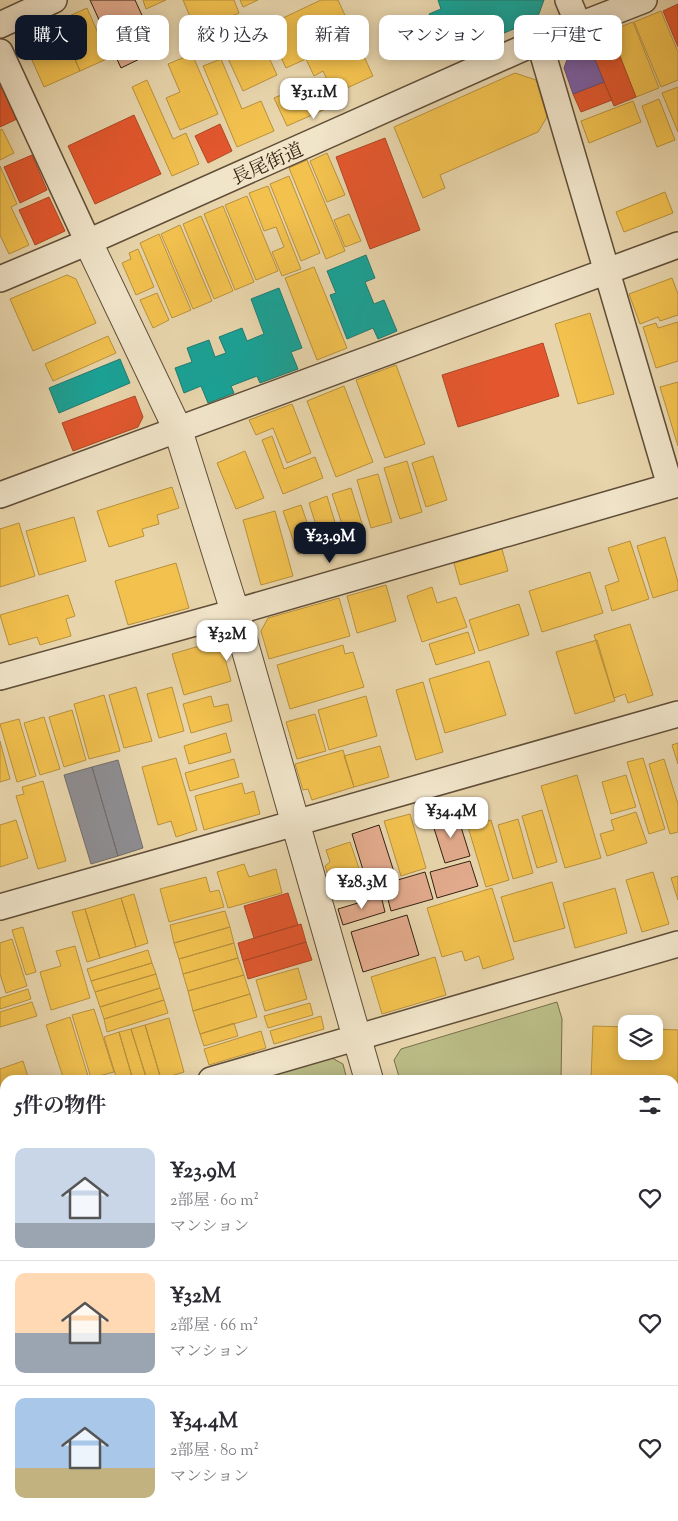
<!DOCTYPE html>
<html lang="ja">
<meta charset="utf-8">
<style>
body{margin:0;font-family:"Sorts Mill Goudy","Noto Serif JP",serif;background:#f2f2f3;color:#2b2b33;height:100vh;display:flex;flex-direction:column;font-size:19px;white-space:nowrap}
*{box-sizing:border-box;margin:0}
p{font-size:16px;color:#7c7c81}
.icon{flex:none;width:28px;height:28px;fill:none;stroke:currentColor;stroke-width:2;stroke-linecap:round;stroke-linejoin:round}
.map{position:relative;flex:1;overflow:hidden}
.details{position:absolute;left:0px;top:1075px;width:679px;height:446px;display:flex;flex-direction:column;background:#fff;border-radius:15px 15px 0 0;box-shadow:0 2px 12px #0003}
.details>*{flex:none}
.hud{position:absolute;left:15px;top:15px;width:649px;height:45px;display:flex;gap:10px}
.buttons{position:absolute;left:618px;top:1015px;display:grid;gap:10px}
.buttons a{display:grid;place-items:center;width:45px;height:45px;border-radius:10px;background:#fff;box-shadow:0 2px 12px #0003;font-size:25px}
.price{position:absolute;translate:-50% -42px;padding:0 11px;border-radius:10px;background:#fff;color:#222;font-size:16px;line-height:32px;filter:drop-shadow(0 1px 2px #0008)}
.price::after{content:'';position:absolute;left:50%;top:30px;width:15px;height:11px;margin-left:-8px;background:inherit;clip-path:polygon(0 0,100% 0,50% 100%)}
.price.active{background:#111827;color:#fff}
ul{padding:0;list-style:none}
li{display:flex;align-items:center;gap:15px;height:125px;padding:0 15px}
li+li{border-top:1px solid #e1e1e2}
li span{display:grid;place-items:center;flex:none;width:140px;height:100px;border-radius:10px;color:#555}
li>.icon{margin-inline-start:auto}
span .icon{width:60px;height:60px;fill:#fffc;stroke-width:1}
li b{font-size:21px}
h2{display:flex;justify-content:space-between;align-items:center;height:60px;padding:0 15px;font-size:21px}
.chip{padding:0 18px;border-radius:10px;background:#fff;box-shadow:0 2px 12px #0003;font-size:18px;line-height:45px}
.chip.active{background:#111827;color:#fff}
.map>svg:first-child{display:block}
</style>
<div class="map">
<svg width="678" height="1521" viewBox="0 0 678 1521">
<rect width="100%" height="100%" fill="#e8d5ac"/>
<filter id="stains"><feTurbulence type="fractalNoise" baseFrequency=".004" numOctaves="4"/><feColorMatrix values="0 0 0 0 .2 0 0 0 0 .09 0 0 0 0 .02 0 0 0 .5 -.17"/></filter>
<radialGradient id="worn" r=".72"><stop offset=".6" stop-color="#630" stop-opacity="0"/><stop offset="1" stop-color="#630" stop-opacity=".3"/></radialGradient>
<path fill="#babc86" stroke="#766e4c" d="M557,1002L562,1019L561,1080H400L394,1060L401,1049Z
M332,1058L343,1064L347,1080H255Z"/>
<path fill="#f2c14e" stroke="#b9913c" d="M143,0H166L146,9Z
M183,0H234L239,13L196,31Z
M240,0H258L243,7Z
M321,0H338L373,76L334,94L323,71L314,76L306,59L286,68L266,26Z
M87,8L109,58L80,71L58,21Z
M661,11L678,52V80L661,87L634,22Z
M58,21L68,44L32,60L22,38Z
M633,22L659,88L636,97L610,31Z
M259,36L277,75L243,91L225,52Z
M68,44L80,71L44,87L32,60Z
M192,54L218,114L180,130L166,98L180,92L168,64Z
M221,59L242,109L261,101L274,131L237,147L203,66Z
M515,73L536,80L547,117L538,132L440,175L445,188L423,198L394,127Z
M147,80L173,139L186,133L199,164L172,176L132,87Z
M316,80L328,108L287,126L274,98Z
M678,87V132L662,93Z
M659,99L675,140L657,147L642,106Z
M633,101L641,122L589,143L581,121Z
M2,129L14,153L0,160V130Z
M327,153L345,195L327,202L310,161Z
M307,160L345,251L326,259L289,168Z
M0,166L17,204L11,207L29,245L9,254L0,235Z
M289,176L320,253L301,261L270,184Z
M268,186L301,269L282,276L272,252L284,247L276,227L264,231L249,193Z
M665,192L673,213L624,232L616,212Z
M247,196L278,271L256,280L225,205Z
M223,206L254,282L235,290L204,214Z
M349,214L361,241L345,247L334,220Z
M201,216L233,291L214,299L183,224Z
M180,225L212,301L193,309L161,234Z
M159,234L191,310L172,318L140,243Z
M138,249L154,287L136,295L122,263L131,259L129,253Z
M314,267L347,348L317,360L285,278Z
M67,275L76,279L96,323L33,351L10,299Z
M672,278L678,294V315L660,321L658,317L640,324L629,294Z
M157,293L169,320L153,328L140,300Z
M590,313L614,394L578,404L555,324Z
M678,322V361L656,368L643,327L656,323L658,328Z
M108,336L116,353L53,381L45,364Z
M396,365L425,444L385,458L356,380Z
M678,382V446L660,387Z
M344,386L373,462L336,477L307,401Z
M292,404L311,453L287,463L273,428L256,435L249,420Z
M272,436L284,469L315,457L323,478L283,494L262,440Z
M245,451L264,498L236,509L217,463Z
M433,456L447,500L426,507L412,463Z
M407,461L422,512L400,519L384,468Z
M378,474L392,522L371,528L357,480Z
M172,487L179,508L157,515L159,524L142,529L144,536L109,547L97,511Z
M351,488L364,530L346,536L332,494Z
M327,496L340,539L322,544L309,503Z
M301,505L316,548L298,554L283,511Z
M275,511L293,576L261,585L243,520Z
M74,517L86,561L39,575L26,531Z
M19,523L35,576L0,587V529Z
M665,537L678,582V590L653,598L637,546Z
M630,541L649,599L612,611L605,586L619,581L608,548Z
M502,549L508,571L460,585L454,563Z
M176,563L189,608L128,625L115,581Z
M590,572L603,613L542,632L529,591Z
M386,585L396,621L357,633L347,596Z
M432,587L437,603L456,597L467,627L422,642L407,596Z
M68,595L75,616L66,619L71,636L40,645L37,637L9,645L0,615Z
M339,598L350,636L269,659L261,631L268,618Z
M519,604L529,635L479,651L469,620Z
M630,624L653,695L628,703L625,694L614,698L594,635Z
M468,632L475,653L436,665L429,644Z
M220,640L231,681L184,695L172,654Z
M597,640L615,701L575,714L556,652Z
M343,645L345,654L353,652L364,687L290,709L277,665Z
M489,661L506,715L445,733L429,679Z
M423,682L443,752L416,760L396,690Z
M136,687L152,741L124,748L109,695Z
M172,687L184,731L159,738L147,694Z
M104,695L120,751L89,759L74,704Z
M211,696L214,707L228,704L232,721L191,733L183,704Z
M366,696L377,736L329,750L318,710Z
M72,710L86,760L64,767L49,717Z
M315,714L326,751L297,759L286,722Z
M44,717L60,769L40,775L24,723Z
M19,719L36,776L17,782L0,724Z
M226,733L231,752L189,764L184,746Z
M0,741L10,779L0,782Z
M678,743V764L672,745Z
M380,746L389,777L354,787L344,756Z
M343,750L354,787L312,800L308,789L303,790L295,764Z
M176,758L197,830L176,837L171,821L158,825L142,767Z
M643,758L665,829L649,834L627,762Z
M234,759L239,777L190,791L185,773Z
M664,759L678,804V832L670,834L649,764Z
M577,775L601,858L565,868L541,786Z
M626,775L636,807L611,814L602,782Z
M43,781L66,861L38,869L16,796L24,794L22,787Z
M242,783L245,794L254,791L260,814L204,830L195,796Z
M542,810L557,862L537,868L522,816Z
M636,812L647,843L607,856L600,834L614,830L611,820Z
M410,814L426,868L401,876L384,821Z
M518,819L533,873L513,879L498,825Z
M16,820L28,858L0,867V825Z
M491,820L509,880L486,887L468,827Z
M350,842L364,883L334,893L325,866L330,862L326,850Z
M244,864L249,877L276,869L282,893L228,908L217,872Z
M653,872L669,924L642,932L626,880Z
M678,876V900L671,878Z
M206,877L210,892L219,890L224,907L169,922L160,889Z
M552,882L565,928L514,942L501,897Z
M492,888L514,959L483,969L479,956L465,961L462,951L442,957L427,908Z
M615,888L627,933L575,948L563,903Z
M134,894L148,943L136,947L121,898Z
M121,898L136,947L100,958L85,909Z
M85,909L100,958L87,962L72,912Z
M225,911L230,927L174,943L170,925Z
M23,927L36,972L26,975L12,930Z
M230,927L234,943L179,959L174,943Z
M12,939L27,986L6,993L0,974V943Z
M234,943L238,958L183,974L179,959Z
M75,946L90,998L51,1010L40,972L61,966L56,951Z
M148,950L152,963L91,981L87,969Z
M435,957L446,995L382,1014L371,977Z
M238,958L244,975L188,991L183,974Z
M152,963L156,974L95,992L91,981Z
M298,968L307,999L265,1011L256,980Z
M156,974L160,988L100,1007L95,992Z
M244,975L250,994L193,1011L188,991Z
M160,988L164,1000L104,1019L100,1007Z
M28,989L31,999L0,1009V998Z
M250,994L257,1017L200,1034L193,1011Z
M164,1000L168,1013L107,1032L104,1019Z
M32,1002L37,1016L0,1027V1012Z
M310,1003L313,1015L268,1028L264,1016Z
M94,1009L114,1072L91,1078L72,1015Z
M321,1016L324,1029L274,1044L270,1031Z
M70,1017L88,1076L77,1080H64L46,1025Z
M169,1018L184,1072L161,1079L145,1025Z
M234,1023L238,1036L204,1046L200,1034Z
M145,1025L161,1079L156,1080H147L131,1029Z
M593,1026L626,1027V1051H654V1029L678,1030V1089H674V1080H591Z
M131,1029L147,1080H133L119,1032Z
M261,1031L266,1048L209,1065L204,1049Z
M119,1032L133,1080H117L104,1037Z
M23,1061L29,1080H5V1106L0,1108V1069Z
M2,1187L5,1198V1234L0,1235V1188Z
M674,1187H678V1250L674,1249Z
M5,1253V1275L0,1257V1254Z
M2,1303L5,1314V1334L0,1336V1304Z
M0,1396L5,1412V1467L0,1469Z
M674,1448H678V1511L674,1510Z
M59,1516H85L73,1521H61Z
M105,1516H124L125,1521H107Z
M370,1516H376L378,1521H354Z
M381,1516H409L410,1521H382Z
M419,1516H462L463,1521H420Z"/>
<path fill="#e4572e" stroke="#af4726" d="M678,4V47L663,11Z
M610,31L636,97L614,106L587,40Z
M604,82L612,100L581,112L573,94Z
M0,83L17,119L0,127Z
M134,115L161,174L95,204L68,146Z
M220,124L232,151L208,163L195,136Z
M385,138L420,230L370,249L336,157Z
M32,155L47,190L20,203L4,167Z
M49,197L65,231L35,245L19,210Z
M543,343L559,396L458,427L442,375Z
M135,396L143,417L138,427L73,451L62,423Z
M288,893L298,925L254,938L244,906Z
M301,924L306,942L243,961L238,943Z
M306,942L312,960L248,979L243,961Z"/>
<path fill="#7b5ea7" stroke="#654c7a" d="M587,40L604,82L573,94L564,68L572,46Z"/>
<path fill="#17a398" stroke="#1f7c70" d="M438,0H544L537,19L448,57L429,14L441,9Z
M366,255L375,278L365,282L374,304L384,300L397,331L378,339L373,328L347,339L330,295L336,293L327,271Z
M279,288L302,348L291,352L298,369L260,383L257,376L231,386L234,393L208,403L201,386L184,393L175,368L192,362L187,348L209,340L215,357L226,353L219,337L242,328L247,341L264,334L251,299Z
M120,359L130,383L59,413L49,388Z
M5,1474V1516H36L37,1521H0V1476Z"/>
<path fill="#8d8d92" stroke="#726d6c" d="M118,760L143,848L118,856L92,767Z
M92,767L118,856L91,864L64,775Z
M5,1377V1397L0,1380Z
M139,1516H156L157,1521H141Z"/>
<path fill="#e2aa8c" stroke="#332112" d="M90,0H135L158,50L121,68Z
M457,814L470,856L445,863L432,822Z
M379,825L395,875L367,883L352,834Z
M470,861L478,886L437,898L430,872Z
M425,872L433,899L391,911L384,884Z
M381,896L385,912L343,925L338,909Z
M407,915L419,955L363,972L351,932Z"/>
<g fill="none" stroke-linecap="round" stroke-linejoin="round">
<g stroke="#604e38" stroke-width="28">
<path id="minor" d="M568,0L579,26
M0,25L54,0
M539,41L670,486
M0,52L88,242
M0,279L88,242L539,41L644,0
M0,495L678,245
M0,677L235,612L678,484
M0,907L678,714
M211,1080L678,944
M0,1141L5,1140
M0,1364L5,1363
M254,1521L270,1516"/>
</g>
<g stroke="#604e38" stroke-width="30">
<path id="tertiary" d="M88,242L178,430L235,612L369,1080
M498,1516L499,1521"/>
</g>
<use href="#minor" stroke="#f0e4c9" stroke-width="25"/>
<use href="#tertiary" stroke="#f0e4c9" stroke-width="28"/>
</g>
<g text-anchor="middle" stroke-width="5" stroke-linejoin="round" paint-order="stroke">
<g font-size="19" fill="#332112" stroke="#f0e4c9">
<text transform="translate(267 163) rotate(-24)" y="7">長尾街道</text>
</g>
</g>
<rect width="100%" height="100%" filter="url(#stains)"/>
<rect width="100%" height="100%" fill="url(#worn)"/>
</svg>
<div class="buttons">
<a><svg class="icon" aria-label="layers" viewBox="0 0 24 24"><path d="M12 4l9 5-9 5-9-5zM3 14l9 5 9-5"/></svg></a>
</div>
<b class="price" style="left:314px;top:120px">¥31.1M</b>
<b class="price active" style="left:330px;top:564px">¥23.9M</b>
<b class="price" style="left:227px;top:662px">¥32M</b>
<b class="price" style="left:451px;top:839px">¥34.4M</b>
<b class="price" style="left:362px;top:910px">¥28.3M</b>
<div class="hud">
<a class="chip active">購入</a>
<a class="chip">賃貸</a>
<a class="chip">絞り込み</a>
<a class="chip">新着</a>
<a class="chip">マンション</a>
<a class="chip">一戸建て</a>
</div>
<section class="details">
<h2>5件の物件<svg class="icon" aria-label="filters" viewBox="0 0 24 24"><path d="M4 7h16M4 17h16"/><circle cx="9" cy="7" r="2"/><circle cx="15" cy="17" r="2"/></svg></h2>
<ul>
<li><span style="background:linear-gradient(#c9d6e8 75%,#9aa5b1 0)"><svg class="icon" aria-label="home" viewBox="0 0 24 24"><path d="M3 11l9-7 9 7M6 9v11h12V9"/></svg></span><div><b>¥23.9M</b><p>2部屋 · 60 m²</p><p>マンション</p></div><svg class="icon" aria-label="heart" viewBox="0 0 24 24"><path d="M12 20l-8-8c-3-5 5-10 8-4 3-6 11-1 8 4z"/></svg></li>
<li><span style="background:linear-gradient(#ffd9b3 60%,#9aa5b1 0)"><svg class="icon" aria-label="home" viewBox="0 0 24 24"><path d="M3 11l9-7 9 7M6 9v11h12V9"/></svg></span><div><b>¥32M</b><p>2部屋 · 66 m²</p><p>マンション</p></div><svg class="icon" aria-label="heart" viewBox="0 0 24 24"><path d="M12 20l-8-8c-3-5 5-10 8-4 3-6 11-1 8 4z"/></svg></li>
<li><span style="background:linear-gradient(#a9c7e8 70%,#c2b280 0)"><svg class="icon" aria-label="home" viewBox="0 0 24 24"><path d="M3 11l9-7 9 7M6 9v11h12V9"/></svg></span><div><b>¥34.4M</b><p>2部屋 · 80 m²</p><p>マンション</p></div><svg class="icon" aria-label="heart" viewBox="0 0 24 24"><path d="M12 20l-8-8c-3-5 5-10 8-4 3-6 11-1 8 4z"/></svg></li>
</ul>
</section>
</div>
